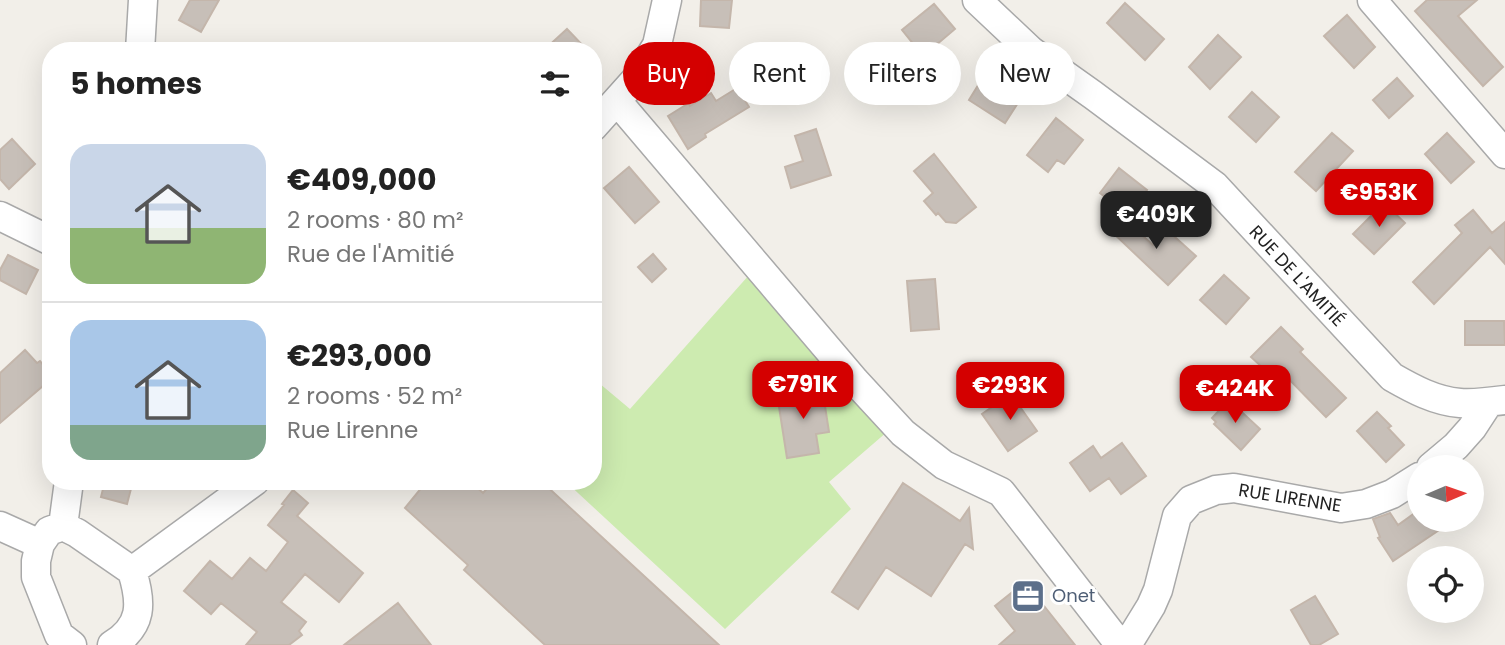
<!DOCTYPE html>
<meta charset="utf-8">
<style>
body{margin:0;font-family:Poppins,sans-serif;background:#f2f2f2;color:#222;height:100vh;display:flex;flex-direction:column;font-size:26px;white-space:nowrap}
*{box-sizing:border-box;margin:0}
p{font-size:23px;color:#767676}
.icon{flex:none;width:38px;height:38px;fill:none;stroke:currentColor;stroke-width:2;stroke-linecap:round;stroke-linejoin:round}
.map{position:relative;flex:1;overflow:hidden}
.sheet{position:absolute;left:42px;top:42px;width:560px;height:448px;display:flex;flex-direction:column;background:#fff;border-radius:28px;box-shadow:0 7px 28px #0002}
.sheet>*{flex:none}
.top-card{position:absolute;left:623px;top:42px;width:665px;height:63px;display:flex;gap:14px}
.needle{width:46px;rotate:88deg}
.controls{position:absolute;left:1407px;top:455px;display:grid;gap:14px}
.controls a{display:grid;place-items:center;width:77px;height:77px;border-radius:50%;background:#fff;box-shadow:0 7px 28px #0002;font-size:35px}
.price{position:absolute;translate:-50% -60px;padding:0 16px;border-radius:14px;background:#d40000;color:#fff;font-size:23px;line-height:46px;filter:drop-shadow(0 2px 4px #0008)}
.price::after{content:'';position:absolute;left:50%;top:42px;width:21px;height:16px;margin-left:-10px;background:inherit;clip-path:polygon(0 0,100% 0,50% 100%)}
.price.selected{background:#222;color:#fff}
ul{padding:0;list-style:none}
li{display:flex;align-items:center;gap:21px;height:175px;padding:0 28px}
li+li{border-top:2px solid #e0e0e0}
li span{display:grid;place-items:center;flex:none;width:196px;height:140px;border-radius:21px;color:#555}
li>.icon{margin-inline-start:auto}
span .icon{width:84px;height:84px;fill:#fffc;stroke-width:1}
li b{font-size:30px}
h2{display:flex;justify-content:space-between;align-items:center;height:84px;padding:0 28px;font-size:30px}
.tag{padding:0 24px;border-radius:32px;background:#fff;box-shadow:0 7px 28px #0002;font-size:24px;line-height:63px}
.tag.selected{background:#d40000;color:#fff}
.map>svg:first-child{display:block}
</style>
<div class="map">
<svg width="1505" height="645" viewBox="0 0 1505 645">
<rect width="100%" height="100%" fill="#f2efe9"/>
<path fill="#cdebb0" d="M757,266L895,425L829,482L851,509L725,629L565,481H593V378L630,409Z"/>
<path fill="#c7bfb8" stroke="#c4b6ab" stroke-width="2" d="M190,0H219L201,32L179,20Z
M701,0H732L729,28L700,26Z
M1427,0H1477L1458,16L1503,67L1483,86L1415,11Z
M1125,3L1164,39L1145,60L1107,23Z
M934,4L955,29L923,56L902,30Z
M1347,15L1375,47L1354,68L1324,36Z
M567,29L588,51H543Z
M1218,35L1241,57L1210,89L1189,67Z
M811,46L824,59L794,87L785,74Z
M990,66L1027,89L1005,123L969,100Z
M1397,78L1413,96L1389,118L1373,100Z
M737,88L749,107L705,134L706,137L688,149L668,116L689,103L690,106L711,93L716,101Z
M1252,92L1279,117L1256,142L1229,117Z
M1056,118L1083,140L1064,164L1057,160L1048,172L1027,155Z
M816,129L831,175L791,188L785,167L803,161L795,136Z
M1332,133L1353,151L1316,191L1295,172Z
M1447,133L1474,162L1451,183L1425,154Z
M12,139L35,164L9,189L0,179V150Z
M934,154L976,207L956,223L946,222L938,213L936,215L924,201L933,193L914,171Z
M629,167L659,202L635,223L604,188Z
M1119,168L1147,190L1128,215L1100,193Z
M1384,203L1405,223L1374,254L1353,234Z
M1473,210L1492,233L1505,222V264L1490,247L1434,304L1413,282L1462,233L1455,225Z
M1123,218L1153,245L1167,230L1196,256L1168,285L1111,231Z
M653,254L666,269L652,282L638,267Z
M8,255L38,270L26,294L0,280V270Z
M1224,275L1249,298L1226,324L1200,300Z
M935,279L939,329L911,331L907,281Z
M1465,321H1504L1505,345H1465Z
M1281,327L1303,349L1300,352L1346,398L1326,417L1281,371L1274,378L1251,357Z
M25,350L37,363L40,361L51,374V379L0,423V373Z
M822,387L829,432L816,434L819,453L787,458L777,394Z
M1011,394L1037,431L1008,451L982,414Z
M1228,401L1232,405L1233,404L1260,429L1241,450L1214,424L1216,422L1212,418Z
M1377,412L1391,426L1388,428L1404,445L1386,462L1357,431Z
M1122,443L1146,476L1121,494L1109,478L1090,491L1070,463L1093,446L1101,458Z
M105,481H133L127,504L101,497Z
M427,481H470L483,493L494,481H541L719,645H545L464,570L468,565L405,508Z
M903,483L960,521L969,508L973,549L965,544L931,596L886,567L858,609L832,592Z
M293,490L308,503L297,516L363,573L339,602L305,574L281,602L306,622L299,631L302,635L289,645H246L257,632L221,603L211,614L184,591L210,561L232,579L250,558L266,571L288,542L268,525L284,505L282,504Z
M1419,510V520H1454L1393,561L1378,538L1380,537L1373,519L1390,513L1398,525Z
M1025,582L1075,645H999L1015,631L995,606Z
M1315,596L1338,634L1319,645H1311L1291,610Z
M398,603L431,645H344Z"/>
<g fill="none" stroke-linecap="round" stroke-linejoin="round">
<g stroke="#a9a9a9" stroke-width="31">
<path id="minor" d="M977,0L1031,51L1093,95L1215,186L1392,377C1413,389 1435,401 1460,403C1474,404 1490,402 1505,400
M1372,0L1505,154
M140,51L143,0
M617,101L855,381L903,433L944,465L1001,492L1120,645
M593,127L636,79L657,45L667,0
M0,216L51,241
M1431,467L1456,446L1472,428L1489,402
M0,526L40,544
M63,526L69,481
M132,571L255,481
M72,645L59,635L36,577V561L40,544L49,531L63,526L77,533L132,571C142,603 143,626 112,645
M1127,645L1151,606L1158,590L1177,516L1191,500L1216,490L1234,488L1341,508L1366,504L1392,494L1419,477"/>
</g>
<use href="#minor" stroke="#fff" stroke-width="28"/>
</g>
<defs>
<g id="office-square" transform="scale(1.75)"><rect x="-9" y="-9" width="18" height="18" rx="4" fill="#5c6f8a" stroke="#fff"/><path d="M-6-3h4V-5.5h4V-3h4V5H-6ZM-1-4.5V-3h2v-1.5ZM-6 0V1H6V0Z" fill="#fff"/></g>
</defs>
<g fill-rule="evenodd">
<use href="#office-square" x="1028" y="596"/>
</g>
<g text-anchor="middle" stroke-width="6" stroke-linejoin="round" paint-order="stroke">
<g font-size="18" fill="#222" stroke="#fff">
<text transform="translate(1297 276) rotate(47)" y="6">RUE DE L'AMITIÉ</text>
<text transform="translate(1290 498) rotate(9)" y="6">RUE LIRENNE</text>
</g>
<g font-size="18" fill="#4e5e75" stroke="#fff" text-anchor="start">
<text x="1052" y="602">Onet</text>
</g>
</g>
</svg>
<div class="controls">
<a><svg class="needle" viewBox="-14 -14 28 28"><path d="M0-13l5 13h-10z" fill="#e53935"/><path d="M0 13l5-13h-10z" fill="#767676"/></svg></a>
<a><svg class="icon" aria-label="locate" viewBox="0 0 24 24"><circle cx="12" cy="12" r="6"/><path d="M12 2v4M12 18v4M2 12h4M18 12h4"/></svg></a>
</div>
<b class="price" style="left:1379px;top:229px">€953K</b>
<b class="price selected" style="left:1156px;top:251px">€409K</b>
<b class="price" style="left:803px;top:421px">€791K</b>
<b class="price" style="left:1010px;top:422px">€293K</b>
<b class="price" style="left:1235px;top:425px">€424K</b>
<div class="top-card">
<a class="tag selected">Buy</a>
<a class="tag">Rent</a>
<a class="tag">Filters</a>
<a class="tag">New</a>
</div>
<section class="sheet">
<h2>5 homes<svg class="icon" aria-label="filters" viewBox="0 0 24 24"><path d="M4 7h16M4 17h16"/><circle cx="9" cy="7" r="2"/><circle cx="15" cy="17" r="2"/></svg></h2>
<ul>
<li><span style="background:linear-gradient(#c9d6e8 60%,#8fb573 0)"><svg class="icon" aria-label="home" viewBox="0 0 24 24"><path d="M3 11l9-7 9 7M6 9v11h12V9"/></svg></span><div><b>€409,000</b><p>2 rooms · 80 m²</p><p>Rue de l'Amitié</p></div></li>
<li><span style="background:linear-gradient(#a9c7e8 75%,#7fa58c 0)"><svg class="icon" aria-label="home" viewBox="0 0 24 24"><path d="M3 11l9-7 9 7M6 9v11h12V9"/></svg></span><div><b>€293,000</b><p>2 rooms · 52 m²</p><p>Rue Lirenne</p></div></li>
</ul>
</section>
</div>
